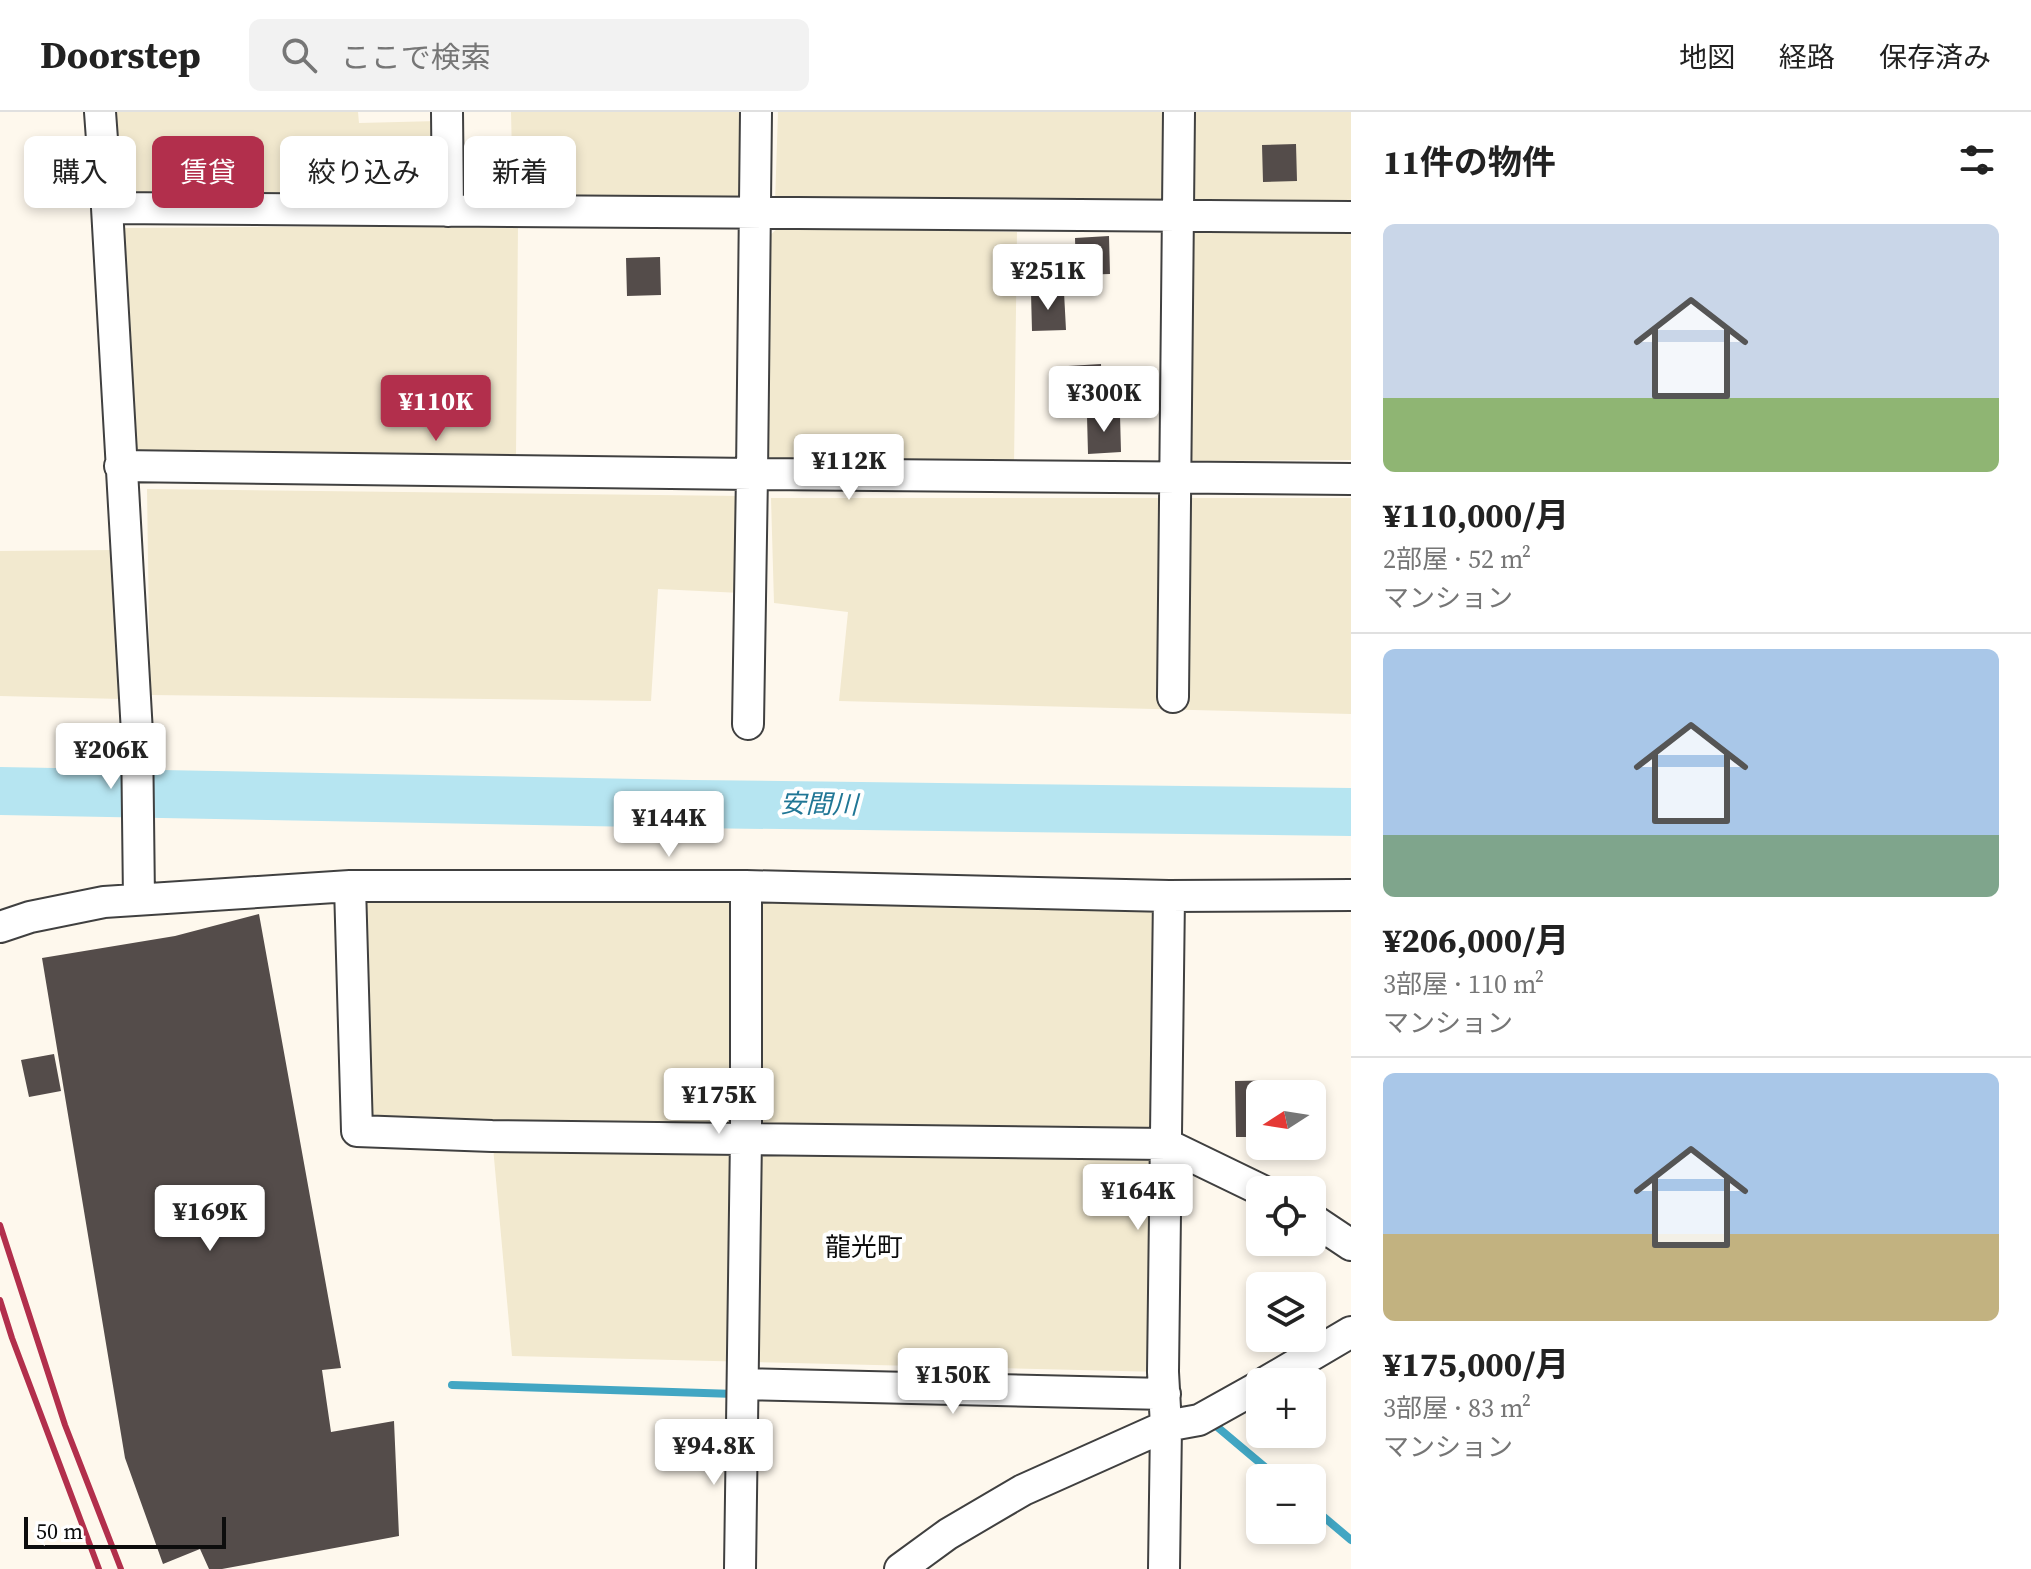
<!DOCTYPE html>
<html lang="ja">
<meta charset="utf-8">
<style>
body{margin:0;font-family:"Source Serif 4","Noto Sans JP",serif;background:#f2f2f2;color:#222;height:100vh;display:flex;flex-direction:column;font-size:30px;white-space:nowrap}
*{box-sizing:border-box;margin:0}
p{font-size:26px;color:#767676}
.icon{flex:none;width:44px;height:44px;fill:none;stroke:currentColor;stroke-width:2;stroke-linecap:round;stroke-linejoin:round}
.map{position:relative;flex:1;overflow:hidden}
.details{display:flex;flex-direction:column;background:#fff;width:680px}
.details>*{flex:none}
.top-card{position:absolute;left:24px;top:24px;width:760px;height:72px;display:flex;gap:16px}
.needle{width:52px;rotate:258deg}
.tools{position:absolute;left:1246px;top:968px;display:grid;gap:16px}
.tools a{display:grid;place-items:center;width:80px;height:80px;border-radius:12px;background:#fff;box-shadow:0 4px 12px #0003;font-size:40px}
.scale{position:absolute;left:24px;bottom:20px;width:202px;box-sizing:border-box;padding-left:8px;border:4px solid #0d0d0d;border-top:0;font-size:22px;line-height:28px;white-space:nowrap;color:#0d0d0d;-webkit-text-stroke:6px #fff;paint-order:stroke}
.price{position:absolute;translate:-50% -68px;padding:0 18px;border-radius:8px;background:#fff;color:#222;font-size:26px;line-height:52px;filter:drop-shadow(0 2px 4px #0008)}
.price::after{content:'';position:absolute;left:50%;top:48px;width:24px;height:18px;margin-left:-12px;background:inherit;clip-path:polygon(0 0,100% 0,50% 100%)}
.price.selected{background:#b22f4c;color:#fff}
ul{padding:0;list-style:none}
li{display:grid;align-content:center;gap:16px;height:424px;padding:0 32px}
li+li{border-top:2px solid #e0e0e0}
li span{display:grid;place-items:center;height:248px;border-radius:12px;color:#555}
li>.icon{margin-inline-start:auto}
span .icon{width:144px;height:144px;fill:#fffc;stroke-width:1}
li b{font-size:34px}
h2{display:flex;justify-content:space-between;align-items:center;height:96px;padding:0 32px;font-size:34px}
.chip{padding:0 28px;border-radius:12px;background:#fff;box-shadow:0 4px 12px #0003;font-size:28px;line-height:72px}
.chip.selected{background:#b22f4c;color:#fff}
header{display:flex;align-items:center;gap:48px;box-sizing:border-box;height:112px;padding:0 40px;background:#fff;border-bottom:2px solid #e0e0e0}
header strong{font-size:38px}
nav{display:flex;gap:44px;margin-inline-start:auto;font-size:28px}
.search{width:560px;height:72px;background:#f2f2f2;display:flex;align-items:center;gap:20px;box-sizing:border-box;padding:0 28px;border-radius:12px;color:#767676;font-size:30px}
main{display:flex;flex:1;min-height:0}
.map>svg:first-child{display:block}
</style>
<header>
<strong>Doorstep</strong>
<div class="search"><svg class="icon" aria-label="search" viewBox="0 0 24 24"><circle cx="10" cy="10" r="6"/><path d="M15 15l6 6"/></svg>ここで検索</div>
<nav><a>地図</a><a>経路</a><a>保存済み</a></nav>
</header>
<main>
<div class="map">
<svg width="1351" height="1457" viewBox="0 0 1351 1457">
<rect width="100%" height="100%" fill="#fef8ed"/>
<path fill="#f2e9cf" d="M111,0H358L359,11L438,9V87L114,82Z
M511,0H741V90H513Z
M778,0H1167V94L775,91Z
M1190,0H1351V90L1187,93Z
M518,113L516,343L134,340L124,116Z
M779,115L1017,120L1014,353L765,347L767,126Z
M1194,118L1351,119V348L1190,349Z
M147,377L742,384L741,481L658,477L651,589L150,583Z
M771,386H1351V602L839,589L848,500L774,491Z
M114,438L122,587L0,584V439Z
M350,774L1169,785L1163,1260L512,1244L492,1024L357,1019Z"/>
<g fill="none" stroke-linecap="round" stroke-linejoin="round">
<path stroke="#42a6c3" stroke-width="8" d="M452,1273L735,1282
M1209,1308L1278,1366
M1312,1395L1351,1428"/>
<path stroke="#b6e5f1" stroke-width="48" d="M0,679L692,692L1351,700"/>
</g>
<path fill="#544c4a" d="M1296,32L1297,69L1263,70L1262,33Z
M1109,124L1110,162L1076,163L1075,126Z
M660,145L661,183L627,184L626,146Z
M1064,180L1066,218L1032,219L1031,181Z
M1101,252L1102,290L1069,291L1068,254Z
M1120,303L1121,340L1088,342L1087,304Z
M259,802L341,1256L322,1258L331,1320L394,1309L399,1424L222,1457H209L200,1437L163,1452L125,1346L42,846L175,824Z
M54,942L61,979L29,985L21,948Z
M1280,968V982H1260V1025H1236L1235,969Z"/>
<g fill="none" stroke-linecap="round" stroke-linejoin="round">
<g stroke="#404040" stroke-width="34">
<path id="minor" d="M100,0L107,96
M447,0L448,99
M756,0L752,362L1351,367
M120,354L752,362L748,612
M1173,585L1179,0
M350,774L357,1019L492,1024L1166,1032L1261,1078
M139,787L137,621L107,96L1351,105
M0,815L30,805L104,790L350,774H746L1169,784L1351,783
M1312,1107L1351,1133
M1266,1270L1351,1220
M743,1272L1165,1282
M740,1457L746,1025V774
M900,1457L948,1422L1023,1378L1166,1314L1199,1308L1260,1274
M1164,1457L1166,1314L1163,1260L1169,784"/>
</g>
<use href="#minor" stroke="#fff" stroke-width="30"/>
<path stroke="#b22f4c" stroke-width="6" d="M0,1113L65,1313L121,1457
M0,1188L12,1226L99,1457"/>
</g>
<g text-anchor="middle" stroke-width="8" stroke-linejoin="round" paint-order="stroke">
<g font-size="26" font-style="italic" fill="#207695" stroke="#fff">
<text transform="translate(819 692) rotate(1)" y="9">安間川</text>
</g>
<g font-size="26" fill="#0d0d0d" stroke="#fff">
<text x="864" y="1144">龍光町</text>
</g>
</g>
</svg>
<div class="tools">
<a><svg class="needle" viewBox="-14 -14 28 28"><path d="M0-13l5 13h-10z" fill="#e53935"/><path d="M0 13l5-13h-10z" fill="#767676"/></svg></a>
<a><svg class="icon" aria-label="locate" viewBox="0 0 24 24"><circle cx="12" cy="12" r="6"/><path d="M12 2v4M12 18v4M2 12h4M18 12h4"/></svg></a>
<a><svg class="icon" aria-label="layers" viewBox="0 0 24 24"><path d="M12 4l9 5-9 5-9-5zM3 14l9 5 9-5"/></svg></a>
<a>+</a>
<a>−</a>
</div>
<div class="scale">50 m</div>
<b class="price" style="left:1048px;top:200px">¥251K</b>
<b class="price" style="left:1104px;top:322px">¥300K</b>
<b class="price selected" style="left:436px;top:331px">¥110K</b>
<b class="price" style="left:849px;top:390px">¥112K</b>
<b class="price" style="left:111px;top:679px">¥206K</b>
<b class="price" style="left:669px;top:747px">¥144K</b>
<b class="price" style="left:719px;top:1024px">¥175K</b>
<b class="price" style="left:1138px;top:1120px">¥164K</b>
<b class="price" style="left:210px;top:1141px">¥169K</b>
<b class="price" style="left:953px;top:1304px">¥150K</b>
<b class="price" style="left:714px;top:1375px">¥94.8K</b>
<div class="top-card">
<a class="chip">購入</a>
<a class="chip selected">賃貸</a>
<a class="chip">絞り込み</a>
<a class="chip">新着</a>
</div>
</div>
<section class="details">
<h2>11件の物件<svg class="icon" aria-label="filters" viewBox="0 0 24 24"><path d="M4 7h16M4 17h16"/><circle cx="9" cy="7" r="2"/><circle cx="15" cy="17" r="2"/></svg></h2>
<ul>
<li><span style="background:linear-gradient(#c9d6e8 70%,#8fb573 0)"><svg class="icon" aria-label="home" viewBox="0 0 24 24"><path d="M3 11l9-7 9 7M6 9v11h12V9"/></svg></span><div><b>¥110,000/月</b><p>2部屋 · 52 m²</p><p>マンション</p></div></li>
<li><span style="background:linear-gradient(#a9c7e8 75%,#7fa58c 0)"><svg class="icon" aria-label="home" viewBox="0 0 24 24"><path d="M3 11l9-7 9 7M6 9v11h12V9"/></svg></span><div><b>¥206,000/月</b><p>3部屋 · 110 m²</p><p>マンション</p></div></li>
<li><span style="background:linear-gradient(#a9c7e8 65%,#c2b280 0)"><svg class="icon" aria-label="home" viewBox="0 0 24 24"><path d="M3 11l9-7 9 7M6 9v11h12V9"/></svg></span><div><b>¥175,000/月</b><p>3部屋 · 83 m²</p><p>マンション</p></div></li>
</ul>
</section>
</main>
